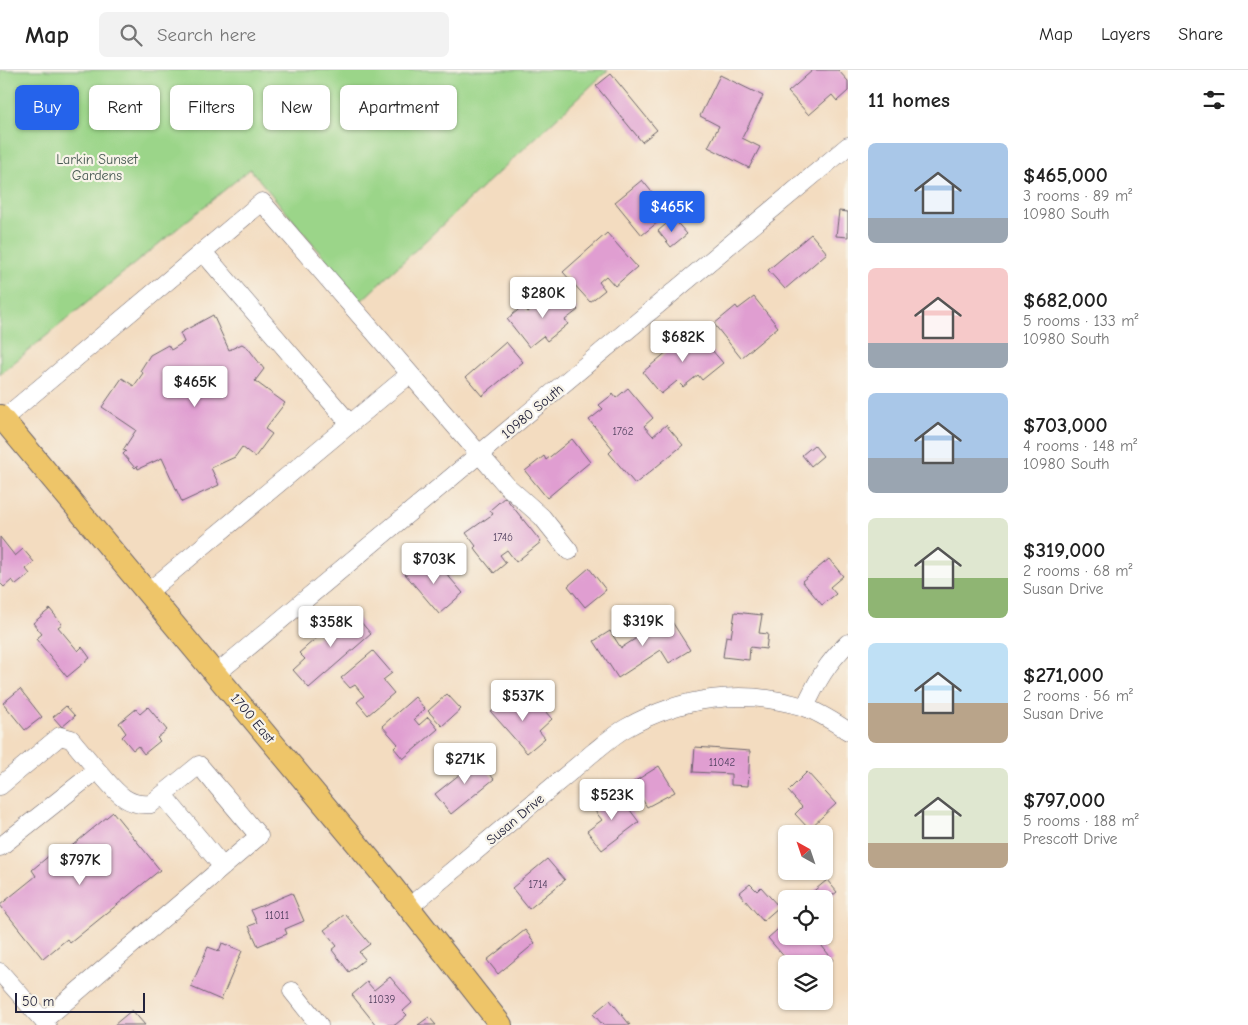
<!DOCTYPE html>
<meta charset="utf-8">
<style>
body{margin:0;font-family:"Comic Neue",sans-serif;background:#f2f2f2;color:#222;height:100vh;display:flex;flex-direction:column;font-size:19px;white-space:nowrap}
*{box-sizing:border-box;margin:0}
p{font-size:16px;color:#767676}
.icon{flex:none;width:28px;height:28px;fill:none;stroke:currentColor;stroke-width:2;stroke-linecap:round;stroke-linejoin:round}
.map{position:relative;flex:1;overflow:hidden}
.details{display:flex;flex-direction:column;background:#fff;width:400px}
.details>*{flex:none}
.banner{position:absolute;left:15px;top:15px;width:475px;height:45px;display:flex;gap:10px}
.needle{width:32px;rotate:320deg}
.tools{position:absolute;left:778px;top:755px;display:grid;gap:10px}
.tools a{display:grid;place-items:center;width:55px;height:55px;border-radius:8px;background:#fff;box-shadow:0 1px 4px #0004;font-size:25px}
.scale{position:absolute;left:15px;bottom:12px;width:130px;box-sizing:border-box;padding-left:5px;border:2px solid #22223b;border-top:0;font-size:14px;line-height:18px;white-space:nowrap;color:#22223b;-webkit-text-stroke:4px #f7f3e8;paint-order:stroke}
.price{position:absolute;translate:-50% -42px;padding:0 11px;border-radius:5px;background:#fff;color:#222;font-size:16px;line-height:32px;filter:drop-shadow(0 1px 2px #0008)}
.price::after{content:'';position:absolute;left:50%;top:30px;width:15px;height:11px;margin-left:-8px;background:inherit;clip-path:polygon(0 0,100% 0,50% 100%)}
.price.selected{background:#2563eb;color:#fff}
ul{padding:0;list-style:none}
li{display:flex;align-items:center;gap:15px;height:125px;padding:0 20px}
li span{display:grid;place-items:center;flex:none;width:140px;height:100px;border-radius:8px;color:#555}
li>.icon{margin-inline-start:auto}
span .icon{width:60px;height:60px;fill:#fffc;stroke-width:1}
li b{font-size:21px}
h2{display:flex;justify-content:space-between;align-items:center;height:60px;padding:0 20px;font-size:21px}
.chip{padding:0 18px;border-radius:8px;background:#fff;box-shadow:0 1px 4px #0004;font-size:18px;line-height:45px}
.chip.selected{background:#2563eb;color:#fff}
header{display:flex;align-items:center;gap:30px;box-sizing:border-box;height:70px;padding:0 25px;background:#fff;border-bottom:1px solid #e0e0e0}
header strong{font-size:24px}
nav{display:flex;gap:28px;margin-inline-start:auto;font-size:18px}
.search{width:350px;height:45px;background:#f2f2f2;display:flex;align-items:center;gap:12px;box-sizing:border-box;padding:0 18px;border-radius:8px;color:#767676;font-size:19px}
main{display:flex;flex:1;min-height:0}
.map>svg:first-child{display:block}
</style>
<header>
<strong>Map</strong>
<div class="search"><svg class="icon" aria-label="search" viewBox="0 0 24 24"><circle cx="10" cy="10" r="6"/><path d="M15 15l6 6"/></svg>Search here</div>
<nav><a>Map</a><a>Layers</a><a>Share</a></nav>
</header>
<main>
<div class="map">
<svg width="848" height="955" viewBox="0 0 848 955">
<rect width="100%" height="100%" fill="#f7f3e8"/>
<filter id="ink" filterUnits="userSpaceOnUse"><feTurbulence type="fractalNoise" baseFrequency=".02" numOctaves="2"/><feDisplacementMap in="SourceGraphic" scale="10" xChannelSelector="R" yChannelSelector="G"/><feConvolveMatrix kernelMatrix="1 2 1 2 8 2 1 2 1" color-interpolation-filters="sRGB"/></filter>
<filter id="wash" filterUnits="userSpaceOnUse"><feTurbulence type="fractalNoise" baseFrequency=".0096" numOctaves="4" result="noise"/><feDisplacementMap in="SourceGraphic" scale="20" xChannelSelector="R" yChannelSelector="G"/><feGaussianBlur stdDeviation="1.12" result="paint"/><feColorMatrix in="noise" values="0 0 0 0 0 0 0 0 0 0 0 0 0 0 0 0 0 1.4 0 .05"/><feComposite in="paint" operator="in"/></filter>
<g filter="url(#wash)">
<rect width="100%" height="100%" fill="#f3dcc0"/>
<path fill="#9bd589" stroke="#5e7c62" d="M0,0H608L361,231L250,99L0,304Z"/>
<g id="blocks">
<path fill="#e09ed1" d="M813,0H838L848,11V21L837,31L832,25L809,45L788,22Z
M611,4L657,60L642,72L596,16Z
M720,5L763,26L742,68L760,77L749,98L708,77L719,56L700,46Z
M642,110L669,143L642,165L615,132Z
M839,141L848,142V167L836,166Z
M673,148L687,164L671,177L658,161Z
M607,163L637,197L615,216L606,206L599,212L605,220L590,232L563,202Z
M811,164L827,183L785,219L768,200Z
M564,223L578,240L565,250L568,254L547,271L543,266L529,277L507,249L523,236L528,242L546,227L552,234Z
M754,227L778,257L741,288L714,254L736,236L738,239Z
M213,245L229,280L242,274L248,278L264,299L255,311L285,333L265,359L272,364L255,387L242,377L235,387L211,398L219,415L182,432L162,388L138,399L137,396L135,398L123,384L126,381L123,380L136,360L102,337L122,308L134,316L143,303L140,301L150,285L168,275L171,280L184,272L180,263Z
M694,259L723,293L702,310L698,305L683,317L677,311L661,324L643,302Z
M506,272L523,292L482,326L466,307Z
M628,318L653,348L644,356L653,366L666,355L683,375L635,414L609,383L613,379L589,350L603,339L599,335L613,324L616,328Z
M572,369L590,392L547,428L525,401L544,386L546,390Z
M814,375L823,386L811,396L802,385Z
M505,427L541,472L516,492L507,480L500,485L506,493L494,503L474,478L476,476L466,463L493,444L490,440Z
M0,467L15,486L23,479L34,492L26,499L30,504L16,515L12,510L4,517L0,513Z
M422,489L431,500L438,494L463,523L439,544L405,504Z
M829,489L843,506L830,517L836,524L822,535L802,511Z
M589,498L606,520L585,537L568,516Z
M50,539L62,554L58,557L78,581L82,577L90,588L67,607L36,569L42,564L33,553Z
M350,539L371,564L309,618L293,600L305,589L299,583Z
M735,542L762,545L759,563L768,564L766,579L750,577L749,590L723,587L726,566L731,567Z
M669,547L690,580L669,593L661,580L618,608L594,571L610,561L621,578Z
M373,581L392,603L383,610L394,623L368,645L357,632L364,626L355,615L350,618L341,608Z
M20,619L42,647L25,660L3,633Z
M447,624L461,639L442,656L428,641Z
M510,626L524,642L536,631L552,649L539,661L545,668L527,683L491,642Z
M415,627L425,639L414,649L419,655L428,647L438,659L403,689L394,678L398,674L382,656Z
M66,636L75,646L62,657L53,647Z
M148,637L167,660L157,668L160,671L144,684L138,676L133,680L122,667L126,663L119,653L136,639L140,644Z
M695,677L750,681L748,716L731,715V704L693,702Z
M474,685L494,709L451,744L435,724L465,700L461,695Z
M659,696L675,722L647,737L632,713Z
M807,702L836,734L809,759L795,744L802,737L788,721Z
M615,720L639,752L602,780L587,761L602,750L595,741L605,734L602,730Z
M113,742L160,800L70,873L67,869L43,889L0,835L36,806L32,800L57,779L62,784Z
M547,789L565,810L529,839L512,818Z
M827,810L837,822L824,832V829H804Z
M750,814L757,821L761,817L779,837L763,851L739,823Z
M292,823L304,851L285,859L287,864L258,876L249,856L257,853L251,840Z
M345,844L370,874L359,882L365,889L349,902L332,880L337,876L324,860Z
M786,852V866H802L806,872L814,866L833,890L824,898V894H786L785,892L787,890L768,868Z
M525,860L535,873L498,904L487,890Z
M222,873L242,881L221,930L191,917L208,877L219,881Z
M390,907L412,933L403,941L407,945L395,955H376L352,925L367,912L374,920Z
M610,930L630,955H603L593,944Z
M132,940L145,955H114Z
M429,947L436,955H418Z"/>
</g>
</g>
<g filter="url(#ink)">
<use href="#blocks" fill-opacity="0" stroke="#6b636a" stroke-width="1"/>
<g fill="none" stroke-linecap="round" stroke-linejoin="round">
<g stroke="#6b636a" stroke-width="19">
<path id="minor" d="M203,182L350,354
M3,349L262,132L480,385L507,416L542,447L569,481
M148,522L410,304
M216,604L848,76
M805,637C817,611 827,593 848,573
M0,716L60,666L71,669L97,700L0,777
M163,725L223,797
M409,837L595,681C605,673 615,664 626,658C681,627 743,618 804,637C819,642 834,652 848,661
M0,902L47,955
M292,921L319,955
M43,951L259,766L199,695L151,734C124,737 114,718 97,700"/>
</g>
<g stroke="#6b636a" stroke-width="24">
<path id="major" d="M0,346L388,811L501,955"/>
</g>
<use href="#minor" stroke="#fff" stroke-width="18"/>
<use href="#major" stroke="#eec569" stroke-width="22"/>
</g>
</g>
<g text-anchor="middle" stroke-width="4.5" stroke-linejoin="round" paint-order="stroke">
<g font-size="11" fill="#524160">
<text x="623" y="365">1762</text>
<text x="503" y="471">1746</text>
<text x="722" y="696">11042</text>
<text x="538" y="818">1714</text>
<text x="277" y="849">11011</text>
<text x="382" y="933">11039</text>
</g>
<g font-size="14" fill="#465852" stroke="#f7f3e8">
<text x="97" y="94">Larkin Sunset<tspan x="97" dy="16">Gardens</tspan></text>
</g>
<g font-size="14" fill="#22223b" stroke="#f7f3e8">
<text transform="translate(532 341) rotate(-40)" y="5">10980 South</text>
<text transform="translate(253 648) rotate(50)" y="5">1700 East</text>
<text transform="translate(515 749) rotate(-40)" y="5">Susan Drive</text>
</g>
</g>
</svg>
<div class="tools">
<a><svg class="needle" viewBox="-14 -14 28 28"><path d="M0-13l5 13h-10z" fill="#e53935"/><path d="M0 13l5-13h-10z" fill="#767676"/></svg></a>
<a><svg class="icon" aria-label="locate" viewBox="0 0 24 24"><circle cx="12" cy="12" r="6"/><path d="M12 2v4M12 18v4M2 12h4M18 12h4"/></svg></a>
<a><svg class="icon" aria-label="layers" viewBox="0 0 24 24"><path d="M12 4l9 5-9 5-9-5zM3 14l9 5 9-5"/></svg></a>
</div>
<div class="scale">50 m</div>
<b class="price selected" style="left:672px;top:163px">$465K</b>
<b class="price" style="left:543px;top:249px">$280K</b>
<b class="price" style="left:683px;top:293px">$682K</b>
<b class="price" style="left:195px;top:338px">$465K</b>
<b class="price" style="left:434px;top:515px">$703K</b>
<b class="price" style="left:643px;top:577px">$319K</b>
<b class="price" style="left:331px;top:578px">$358K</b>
<b class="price" style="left:523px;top:652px">$537K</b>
<b class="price" style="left:465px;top:715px">$271K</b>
<b class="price" style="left:612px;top:751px">$523K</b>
<b class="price" style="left:80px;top:816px">$797K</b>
<div class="banner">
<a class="chip selected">Buy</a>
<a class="chip">Rent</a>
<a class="chip">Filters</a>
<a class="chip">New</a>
<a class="chip">Apartment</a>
</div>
</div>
<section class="details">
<h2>11 homes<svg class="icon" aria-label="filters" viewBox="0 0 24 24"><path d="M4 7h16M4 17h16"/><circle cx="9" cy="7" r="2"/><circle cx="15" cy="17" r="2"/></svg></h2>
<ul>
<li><span style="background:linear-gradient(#a9c7e8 75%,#9aa5b1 0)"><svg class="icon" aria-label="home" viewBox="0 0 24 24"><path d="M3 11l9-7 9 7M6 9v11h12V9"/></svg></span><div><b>$465,000</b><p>3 rooms · 89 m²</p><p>10980 South</p></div></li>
<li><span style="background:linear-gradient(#f6c9c9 75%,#9aa5b1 0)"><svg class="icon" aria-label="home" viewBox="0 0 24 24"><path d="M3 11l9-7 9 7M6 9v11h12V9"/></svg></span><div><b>$682,000</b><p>5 rooms · 133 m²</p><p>10980 South</p></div></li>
<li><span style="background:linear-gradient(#a9c7e8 65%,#9aa5b1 0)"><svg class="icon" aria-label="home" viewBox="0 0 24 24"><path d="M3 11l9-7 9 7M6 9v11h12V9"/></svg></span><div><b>$703,000</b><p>4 rooms · 148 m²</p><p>10980 South</p></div></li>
<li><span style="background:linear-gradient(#dfe7d0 60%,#8fb573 0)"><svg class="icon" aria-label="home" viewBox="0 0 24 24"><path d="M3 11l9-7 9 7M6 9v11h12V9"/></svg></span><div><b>$319,000</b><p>2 rooms · 68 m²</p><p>Susan Drive</p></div></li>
<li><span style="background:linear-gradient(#bfe0f5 60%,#b9a48a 0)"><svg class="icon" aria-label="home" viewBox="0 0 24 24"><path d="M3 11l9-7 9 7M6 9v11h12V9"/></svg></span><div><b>$271,000</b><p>2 rooms · 56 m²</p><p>Susan Drive</p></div></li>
<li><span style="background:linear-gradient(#dfe7d0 75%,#b9a48a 0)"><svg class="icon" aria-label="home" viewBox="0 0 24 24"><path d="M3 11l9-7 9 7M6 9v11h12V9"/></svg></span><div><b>$797,000</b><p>5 rooms · 188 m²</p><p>Prescott Drive</p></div></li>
</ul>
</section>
</main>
